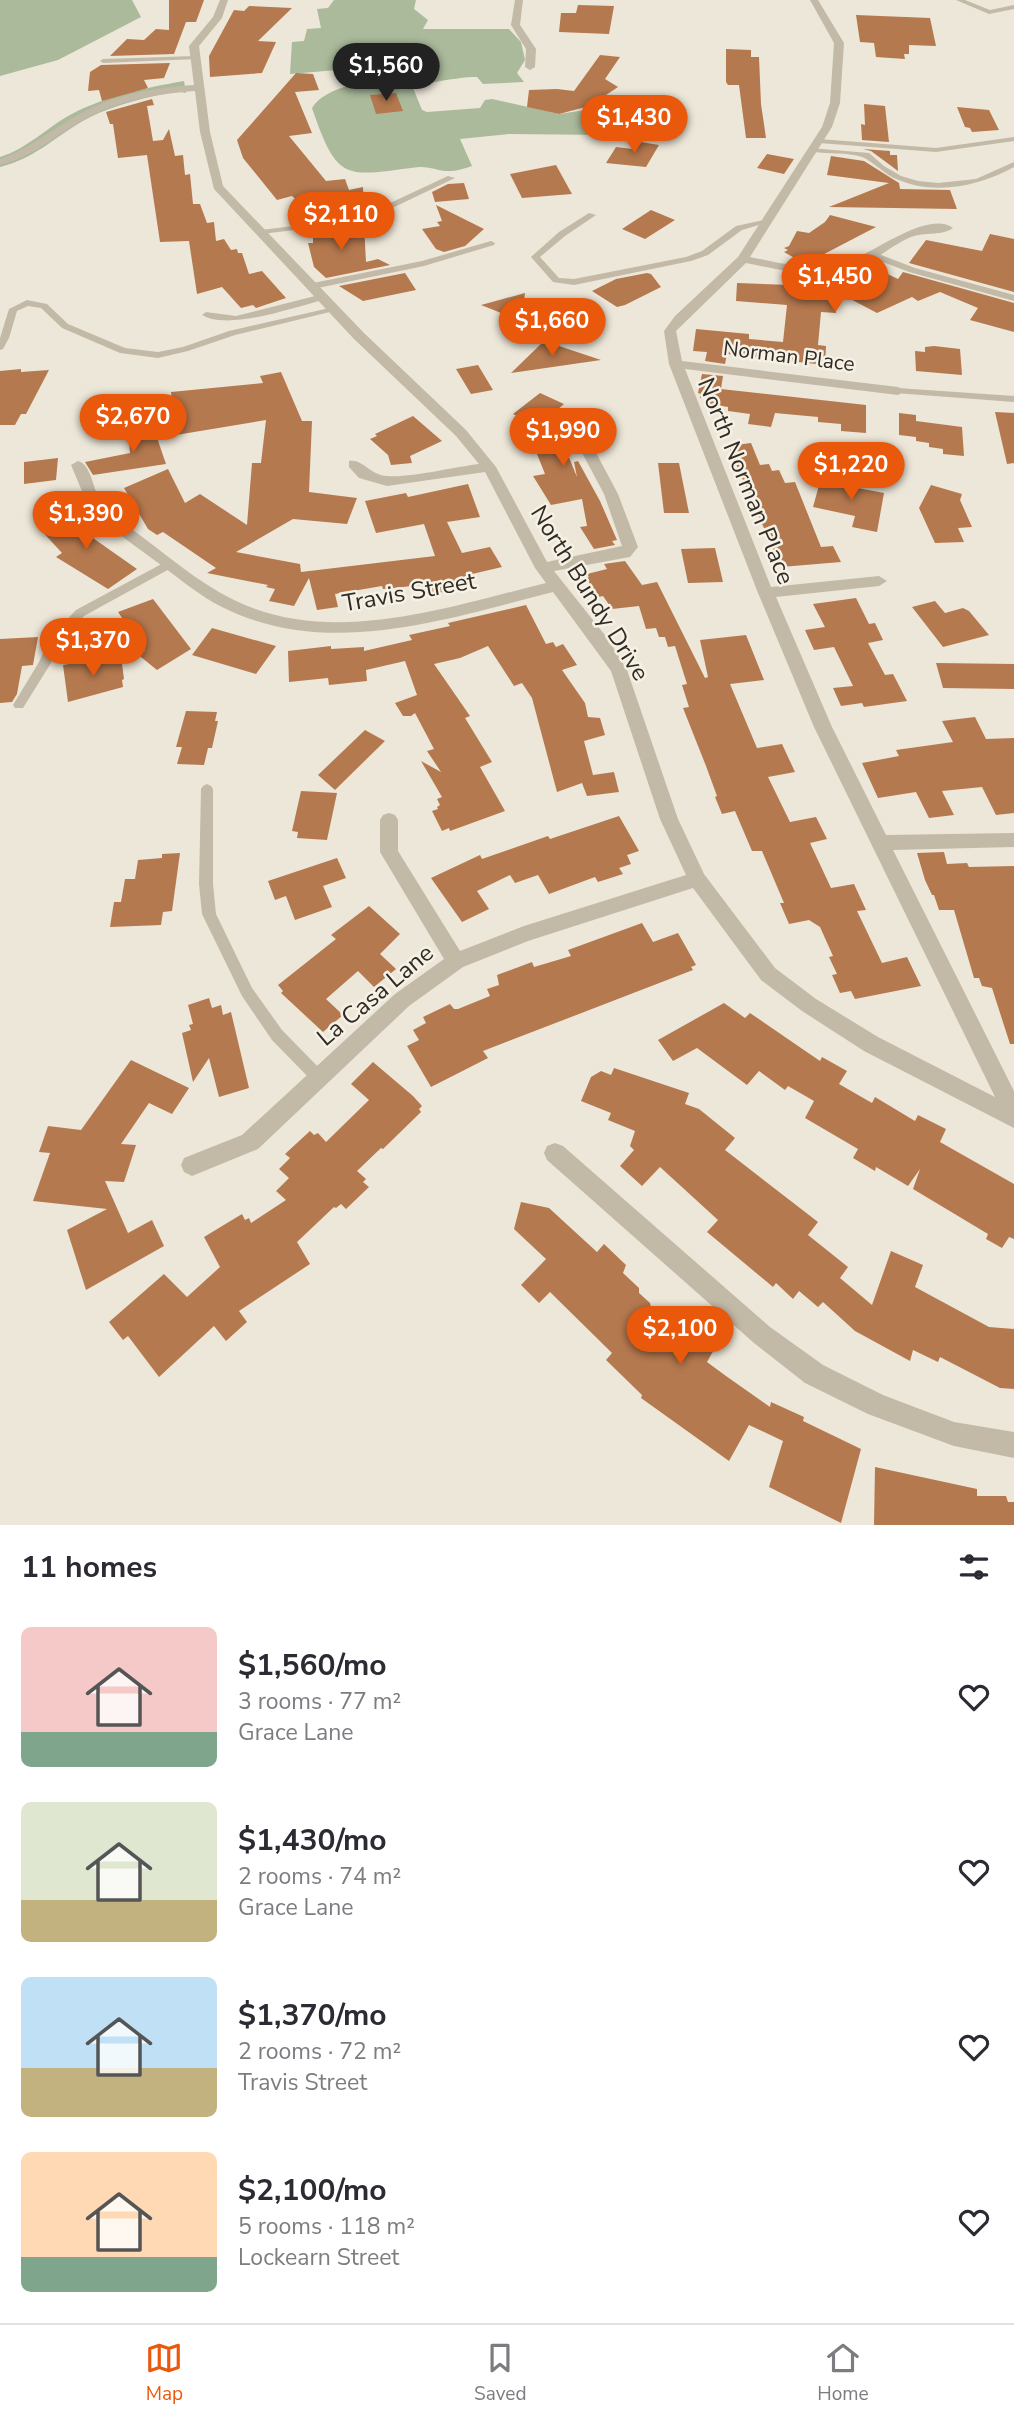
<!DOCTYPE html>
<meta charset="utf-8">
<style>
body{margin:0;font-family:"Nunito Sans",sans-serif;background:#f2f2f3;color:#2b2b33;height:100vh;display:flex;flex-direction:column;font-size:26px;white-space:nowrap}
*{box-sizing:border-box;margin:0}
p{font-size:23px;color:#7c7c81}
.icon{flex:none;width:38px;height:38px;fill:none;stroke:currentColor;stroke-width:2;stroke-linecap:round;stroke-linejoin:round}
.map{position:relative;height:1525px;overflow:hidden}
.details{display:flex;flex-direction:column;background:#fff;flex:1}
.details>*{flex:none}
.price{position:absolute;translate:-50% -60px;padding:0 16px;border-radius:24px;background:#ea580c;color:#fff;font-size:23px;line-height:46px;filter:drop-shadow(0 2px 4px #0008)}
.price::after{content:'';position:absolute;left:50%;top:42px;width:21px;height:16px;margin-left:-10px;background:inherit;clip-path:polygon(0 0,100% 0,50% 100%)}
.price.selected{background:#222;color:#fff}
ul{padding:0;list-style:none}
li{display:flex;align-items:center;gap:21px;height:175px;padding:0 21px}
li span{display:grid;place-items:center;flex:none;width:196px;height:140px;border-radius:10px;color:#555}
li>.icon{margin-inline-start:auto}
span .icon{width:84px;height:84px;fill:#fffc;stroke-width:1}
li b{font-size:30px}
h2{display:flex;justify-content:space-between;align-items:center;height:84px;padding:0 21px;font-size:30px}
.dock{display:flex;justify-content:space-around;align-items:center;height:98px;border-top:2px solid #e1e1e2;background:#fff;font-size:19px;color:#7c7c81}
.dock a{display:grid;justify-items:center;gap:4px}
.dock .selected{color:#ea580c}
.map>svg:first-child{display:block}
</style>
<div class="map">
<svg width="1014" height="1525" viewBox="0 0 1014 1525">
<rect width="100%" height="100%" fill="#ede7d9"/>
<path fill="#aaba9b" d="M0,0H132L141,17L58,60L0,76Z
M334,0H416L414,9L428,20L423,29H509L521,42L525,60L517,73L524,82L483,84L477,77C467,76 421,83 413,88L422,110L427,112L480,108L485,100L492,99L559,114L611,106L643,131L607,135L509,134L460,139L472,166C465,168 458,171 451,171C440,172 430,166 419,167C345,176 338,184 312,108C326,85 370,82 395,76L396,65L290,74L292,42L304,41L307,29L321,28L317,9L328,8Z
M184,81L186,93C176,90 164,94 154,96C129,102 103,109 81,122C53,139 33,159 0,167V157C27,149 46,128 70,115C105,96 145,88 184,81Z"/>
<path fill="#b5794f" d="M169,0H204L196,22H186L174,54L110,56L127,39L144,40L156,29L169,30Z
M578,5L614,6L609,34L559,32L561,13H576Z
M249,6L292,8L258,41L276,42L262,73L210,77L209,56L234,10L244,11Z
M856,15L930,18L936,46L909,45V54H904L905,59L876,57L874,43L860,42Z
M726,49L751,50V57H759L761,104L766,138H746L739,85H728L726,82Z
M600,55L620,57L605,79L618,87L600,99L601,103L559,114L527,107L529,90L557,89L574,91Z
M170,63L164,78L144,80L148,88L102,101L99,90L88,91L90,72L101,65Z
M296,73L313,74L319,90L295,92L312,133L289,136L326,181L345,179L349,190L363,187L364,212L357,215L314,221L308,200L300,203L292,196L277,200L243,158L237,140Z
M396,93L403,111L376,114L370,95Z
M152,99L154,105L147,106L153,141L163,140L169,129L175,156L183,155L185,175L190,174L193,204H200L207,223L214,222L216,241L224,239L231,250L237,249L238,253H242L249,274L262,271L286,298L256,308L253,305L241,308L222,287L197,294L189,241L160,242L147,155L118,158L113,124H110L106,112Z
M864,104L885,106L889,142L862,140L861,124L865,125Z
M957,107L989,110L999,130L972,132L970,128L965,127Z
M634,141L659,145L646,167L606,163L616,147L633,149Z
M863,149L890,151V155H897L898,171L871,151Z
M767,154L794,159L784,174L757,168Z
M831,156L864,161L899,183L900,189L950,190L957,209L829,207L889,183L827,175Z
M556,165L572,194L522,198L510,174Z
M464,183L469,199L435,202L432,192L448,184Z
M436,205L484,229L465,246L444,252L436,249L422,229L440,226L437,222L442,221Z
M651,210L675,220L645,239L622,229Z
M830,215L876,227L805,264L784,252L788,250L784,248L789,246L797,231L809,233L825,222Z
M364,224L366,262L378,259L390,265L326,278L314,267L308,243H313V238L319,237L317,230Z
M990,234L1014,239V292L909,263L926,240L982,251Z
M881,271L898,279L903,272L1014,303V332L970,320L978,308L940,292L918,301L912,297L877,313L837,292L836,313L821,312L818,345L826,346L825,365L727,354L725,364L705,361L707,352L693,351L696,329L749,334V339L783,342L787,305L736,301L737,283L849,287Z
M405,273L416,290L363,301L339,286Z
M647,273L651,274L661,287L625,305L617,307L592,291L616,279Z
M525,293L524,301L565,318L549,332L481,305Z
M544,341L601,360L511,373Z
M934,346L960,349L962,375L916,371L915,351L925,352V347Z
M478,365L493,390L471,394L456,369Z
M21,369V372L49,370L26,414H21L15,425H0V371Z
M281,372L302,421H312L309,492L357,498L347,524L293,519L236,552L300,564L301,572L435,556L424,524L376,533L365,501L406,493L408,497L468,484L480,517L447,522L462,553L490,547L502,567L468,575L474,588L429,594L423,593L422,585L383,589L382,586L335,594L338,607L317,610L309,578L294,606L269,601L275,589L266,587L268,585L207,573L216,568L163,532L157,535L148,529L124,488L168,469L185,503L200,494L247,525L252,463H261L266,420L176,435L171,392L263,383L260,376Z
M702,374L723,376L721,389L866,405V433L841,431V424L818,422V417L775,413L771,427L748,424L750,414L728,411V407L709,404L710,399L700,398L701,394L698,393Z
M540,393L564,404L557,410L571,442L563,443L577,477L574,462L578,461L600,501L617,540L612,541L615,545L594,549L580,527L587,526L582,499L551,505L533,476L545,474L523,419L513,414Z
M995,412L1014,413V463L1007,464Z
M899,413L916,415V421L962,427L964,456L943,454V449L929,447V443L916,441V437L899,435Z
M413,416L442,441L410,456L412,463L391,465L388,455L370,439L377,436L375,434Z
M153,426L166,464L93,475L85,462L130,453L128,430Z
M751,443L760,465L769,464L772,471L779,470L785,483L795,482L821,547L833,546L841,562L781,567L728,446Z
M58,458L56,480L24,484V462Z
M658,463H679L689,513H664Z
M829,477L846,480L847,486L884,493L877,532L852,527L855,516L813,507L821,478L828,479Z
M931,485L962,494L960,500L972,527L958,528L964,542L935,543L919,508Z
M76,511L86,518L83,531L137,569L108,589L56,557L62,553L38,527Z
M715,548L723,582L688,583L681,549Z
M625,561L642,585L657,582L705,678L708,677L700,640L746,635L764,680L730,684L757,748L782,744L795,772L768,777L790,822L816,817L827,839L810,843L831,888L854,884L866,910L857,911L882,963L907,957L921,986L855,999L851,991L840,993L832,975L837,974L829,957L833,956L820,927L809,920L789,924L780,903H784L762,851H752L735,811L722,814L715,797L717,796L706,766L683,708L689,707L682,685L687,684L675,646L668,647L665,637H659L656,628L646,629L639,606L612,609L603,596L599,597L586,578L589,577L587,574L607,569L604,564Z
M856,598L869,624L875,623L883,640L868,643L885,675L893,674L907,701L864,707L862,703L841,706L833,688L853,686L834,647L814,650L805,630L825,627L813,604Z
M153,599L191,649L157,670L136,653L145,651L118,612Z
M935,601L945,613L963,608L969,611L989,635L943,647L912,607Z
M526,605L546,644L553,642L556,647L563,644L577,665L562,670L585,703L588,717L600,718L605,735L584,741L593,775L614,772L619,792L587,796L582,783L557,792L532,698L522,683L514,686L488,646L460,658L434,664L470,716L465,718L492,762L480,767L505,811L450,831L449,828L442,831L432,811L438,809L437,807L440,805L437,799L442,797L421,761L441,772L427,751L434,749L415,713L411,716H403L395,703L417,695L405,661L366,670L367,681L329,685L328,678L289,682L288,651L331,646V649L364,647V651L412,640L409,635L450,626L448,623Z
M212,628L276,646L256,674L192,655Z
M38,637L33,665L22,666L17,694L12,702L0,703V639Z
M121,656L124,679L122,680L123,687L68,702L63,665Z
M936,663L1014,664V689L943,688Z
M186,711L217,712L215,721H218L212,748H208L204,765L177,764L182,747H176Z
M975,717L986,739L1014,738V813L996,815L982,787L942,791L954,815L929,818L916,792L878,798L862,763L899,756L896,750L953,742L942,721Z
M365,730L385,741L335,790L318,775Z
M301,791L337,793L327,840L297,838L298,832L292,831Z
M619,816L639,851L627,855L631,864L619,868L623,874L598,882L595,877L549,894L538,875L515,883L510,875L477,891L489,909L462,922L431,878L480,855L482,859L548,836L550,839Z
M944,852L947,864L967,863L969,867L1014,866V1044H1010L992,988L982,986L979,978H974L954,910H939L934,895H932L925,880L917,853Z
M180,853L172,911L163,912L161,925L110,927L114,902H121L125,879H135L138,860L162,858V854Z
M337,858L346,878L323,886L332,907L295,920L286,896L275,900L268,881Z
M369,906L400,934L380,954L396,969L374,987L358,971L326,999L343,1015L323,1032L281,993L283,991L278,985L336,939L331,935Z
M642,923L653,942L678,933L696,965L691,967L693,970L483,1051L488,1058L431,1087L407,1046L419,1040L413,1030L426,1023L423,1017L450,1004L454,1009H458L490,996L487,989L499,985L497,975L532,962L534,967L571,956L568,950Z
M209,998L212,1008L221,1005L223,1015L231,1012L249,1088L219,1097L209,1058L193,1082L182,1033L191,1030L189,1025L193,1024L188,1005Z
M724,1003L745,1018L750,1013L820,1061L822,1057L847,1071L839,1084L872,1103L875,1097L915,1121L918,1115L946,1129L940,1142L1014,1184V1239L1009,1237L1002,1248L986,1239L988,1234L913,1189L920,1169L908,1186L876,1167L875,1171L853,1158L858,1149L805,1118L814,1101L788,1086L785,1090L759,1071L747,1085L697,1048L673,1061L658,1040Z
M131,1060L189,1088L172,1114L149,1103L121,1144L136,1145L124,1182L105,1181L128,1233L152,1220L164,1246L86,1290L67,1230L107,1209L33,1201L50,1153L39,1152L48,1126L81,1130Z
M373,1062L413,1096L422,1106L419,1109L421,1112L383,1149L381,1148L357,1171L366,1179L363,1182L369,1187L346,1209L341,1204L336,1208L334,1207L297,1242L310,1264L239,1311L247,1322L226,1341L214,1326L159,1377L128,1336L123,1340L109,1322L164,1274L187,1297L220,1267L204,1237L242,1214L245,1220L249,1218L251,1223L286,1200L276,1191L289,1178L279,1169L290,1158L285,1154L310,1131L314,1135L318,1133L326,1142L369,1100L351,1084Z
M614,1068L689,1093L685,1104L699,1109L735,1138L725,1150L818,1222L808,1235L848,1267L840,1278L872,1305L891,1251L923,1265L915,1287L989,1327L1014,1329V1389L1000,1388L940,1357L938,1362L913,1350L910,1361L855,1331L823,1302L818,1307L799,1291L793,1299L776,1283L773,1287L707,1232L718,1220L660,1167L642,1186L620,1166L634,1150L630,1146L635,1131L608,1120L611,1113L581,1101L591,1077L601,1071L611,1075Z
M521,1202L549,1208L597,1252L604,1244L626,1265L623,1273L639,1288V1293L650,1303L651,1308L678,1334L684,1324L716,1346L707,1362L726,1376L770,1407L771,1402L804,1417L803,1421L861,1449L841,1523L769,1487L783,1441L749,1425L729,1461L641,1398L642,1395L606,1360L612,1353L550,1292L539,1303L521,1285L546,1259L514,1229Z
M875,1467L977,1489V1496H1006L1008,1502H1014V1525H874Z"/>
<g fill="none" stroke-linecap="round" stroke-linejoin="round">
<path fill="#c3b9a7" fill-rule="evenodd" d="M956,0H965L990,10L1014,5V9L989,14Z
M195,56L198,58L197,59L103,63L100,61L103,59Z
M1014,137V141L936,152L819,143L815,141L819,139L936,148Z
M810,148L869,153L884,166L901,176L918,181L938,183L976,179L1014,162V167C978,187 932,196 894,178C884,173 869,159 862,157C847,152 828,154 813,152H810Z
M448,176L455,178L363,222L261,234L257,232L261,230L358,218Z
M589,213L596,215L565,236L540,257L559,278L574,279L686,257L702,251L736,226L768,219L772,221L742,230L708,255L691,261L574,285L553,282L531,257L559,232Z
M491,241L495,243L494,245L424,266L313,289L309,286L313,283L422,261Z
M870,253H876L915,268L1014,295V301L909,272L870,257Z
M323,294L327,297L326,299C295,307 229,331 202,315L206,312L236,316Z
M27,300L47,304L68,324L125,348L158,352L183,347L229,331L334,307L338,310L235,335L188,351L158,358L120,353L62,328L41,308L28,306L17,311L9,338L3,349L0,350V338L9,309Z
M898,388L1014,396V402L895,393L893,391Z
M169,560L173,561L174,564L173,567L84,616L59,642L51,663L23,708H15L13,705L39,662L50,637L76,610Z
M207,784L211,786L213,789V884L216,914L252,988L282,1030L324,1073L326,1078L324,1083L319,1085L314,1083L272,1040L242,996L202,914L199,884L201,789L203,786Z"/>
<path fill="#c3b9a7" fill-rule="evenodd" d="M220,0H228L222,18L199,46L210,132L223,186L364,333L466,430L496,467L547,562L622,546L604,494L563,417L570,413L577,417L618,494L638,547L630,557L554,571L608,639L627,670L678,819L704,874L775,968L816,999L878,1037L995,1097L814,727L758,593L669,364L664,331L675,316L738,257L822,127L830,103L834,43L810,0H818L844,43L840,103L832,127L750,257C780,263 812,271 842,264C869,257 927,209 953,228C943,236 924,232 911,237C894,244 880,257 864,264C825,281 785,271 746,263L676,331L682,361L898,387L905,391L898,395L685,369L771,587L879,576L887,581L879,586L776,597L832,727L886,835L1014,833V847L893,850L1014,1091V1128L864,1051L802,1011L761,980L693,888L528,941L463,967L409,1006L258,1149L192,1176L184,1172L181,1165L184,1158L242,1135L395,994L444,959L380,852V820L383,815L389,813L395,815L398,820V851L460,951L524,926L686,875L660,819L611,671L553,592C447,619 328,660 222,607C200,596 181,580 161,565C136,546 107,529 89,503C81,492 77,478 71,465L78,461C89,464 92,481 96,491C104,508 122,521 137,533C168,556 199,583 234,600C332,648 447,607 546,583L535,568L485,472L387,486L359,478L349,467V461C362,458 370,475 387,476C410,478 454,467 479,464L456,436L354,339L214,189L200,132L195,91C157,94 119,100 85,119C56,135 33,157 0,165V159C30,149 53,128 80,114C115,94 154,88 194,85L189,46L213,17Z
M515,0H523L520,25L536,49L535,67L530,70L525,67L526,49L511,25Z
M555,1143L563,1146L770,1327L823,1365L883,1395L954,1422L1014,1432V1458L954,1446L868,1414L805,1383L754,1343L547,1160L544,1153L547,1146Z"/>
</g>
<g text-anchor="middle" stroke-width="5" stroke-linejoin="round" paint-order="stroke">
<g font-size="21" fill="#312b26" stroke="#f6f1e5">
<text transform="translate(789 356) rotate(7)" y="7">Norman Place</text>
</g>
<g font-size="24" fill="#312b26" stroke="#f6f1e5">
<text transform="translate(746 481) rotate(68)" y="8">North Norman Place</text>
<text transform="translate(409 592) rotate(-10)" y="8">Travis Street</text>
<text transform="translate(590 593) rotate(58)" y="8">North Bundy Drive</text>
<text transform="translate(375 995) rotate(-40)" y="8">La Casa Lane</text>
</g>
</g>
</svg>
<b class="price selected" style="left:386px;top:103px">$1,560</b>
<b class="price" style="left:634px;top:155px">$1,430</b>
<b class="price" style="left:341px;top:252px">$2,110</b>
<b class="price" style="left:835px;top:314px">$1,450</b>
<b class="price" style="left:552px;top:358px">$1,660</b>
<b class="price" style="left:133px;top:454px">$2,670</b>
<b class="price" style="left:563px;top:468px">$1,990</b>
<b class="price" style="left:851px;top:502px">$1,220</b>
<b class="price" style="left:86px;top:551px">$1,390</b>
<b class="price" style="left:93px;top:678px">$1,370</b>
<b class="price" style="left:680px;top:1366px">$2,100</b>
</div>
<section class="details">
<h2>11 homes<svg class="icon" aria-label="filters" viewBox="0 0 24 24"><path d="M4 7h16M4 17h16"/><circle cx="9" cy="7" r="2"/><circle cx="15" cy="17" r="2"/></svg></h2>
<ul>
<li><span style="background:linear-gradient(#f6c9c9 75%,#7fa58c 0)"><svg class="icon" aria-label="home" viewBox="0 0 24 24"><path d="M3 11l9-7 9 7M6 9v11h12V9"/></svg></span><div><b>$1,560/mo</b><p>3 rooms · 77 m²</p><p>Grace Lane</p></div><svg class="icon" aria-label="heart" viewBox="0 0 24 24"><path d="M12 20l-8-8c-3-5 5-10 8-4 3-6 11-1 8 4z"/></svg></li>
<li><span style="background:linear-gradient(#dfe7d0 70%,#c2b280 0)"><svg class="icon" aria-label="home" viewBox="0 0 24 24"><path d="M3 11l9-7 9 7M6 9v11h12V9"/></svg></span><div><b>$1,430/mo</b><p>2 rooms · 74 m²</p><p>Grace Lane</p></div><svg class="icon" aria-label="heart" viewBox="0 0 24 24"><path d="M12 20l-8-8c-3-5 5-10 8-4 3-6 11-1 8 4z"/></svg></li>
<li><span style="background:linear-gradient(#bfe0f5 65%,#c2b280 0)"><svg class="icon" aria-label="home" viewBox="0 0 24 24"><path d="M3 11l9-7 9 7M6 9v11h12V9"/></svg></span><div><b>$1,370/mo</b><p>2 rooms · 72 m²</p><p>Travis Street</p></div><svg class="icon" aria-label="heart" viewBox="0 0 24 24"><path d="M12 20l-8-8c-3-5 5-10 8-4 3-6 11-1 8 4z"/></svg></li>
<li><span style="background:linear-gradient(#ffd9b3 75%,#7fa58c 0)"><svg class="icon" aria-label="home" viewBox="0 0 24 24"><path d="M3 11l9-7 9 7M6 9v11h12V9"/></svg></span><div><b>$2,100/mo</b><p>5 rooms · 118 m²</p><p>Lockearn Street</p></div><svg class="icon" aria-label="heart" viewBox="0 0 24 24"><path d="M12 20l-8-8c-3-5 5-10 8-4 3-6 11-1 8 4z"/></svg></li>
</ul>
</section>
<nav class="dock">
<a class="selected"><svg class="icon" aria-label="map" viewBox="0 0 24 24"><path d="M3 6l6-2 6 2 6-2v14l-6 2-6-2-6 2zM9 4v14M15 6v14"/></svg>Map</a>
<a><svg class="icon" aria-label="saved" viewBox="0 0 24 24"><path d="M7 4h10v16l-5-4-5 4z"/></svg>Saved</a>
<a><svg class="icon" aria-label="home" viewBox="0 0 24 24"><path d="M3 11l9-7 9 7M6 9v11h12V9"/></svg>Home</a>
</nav>
